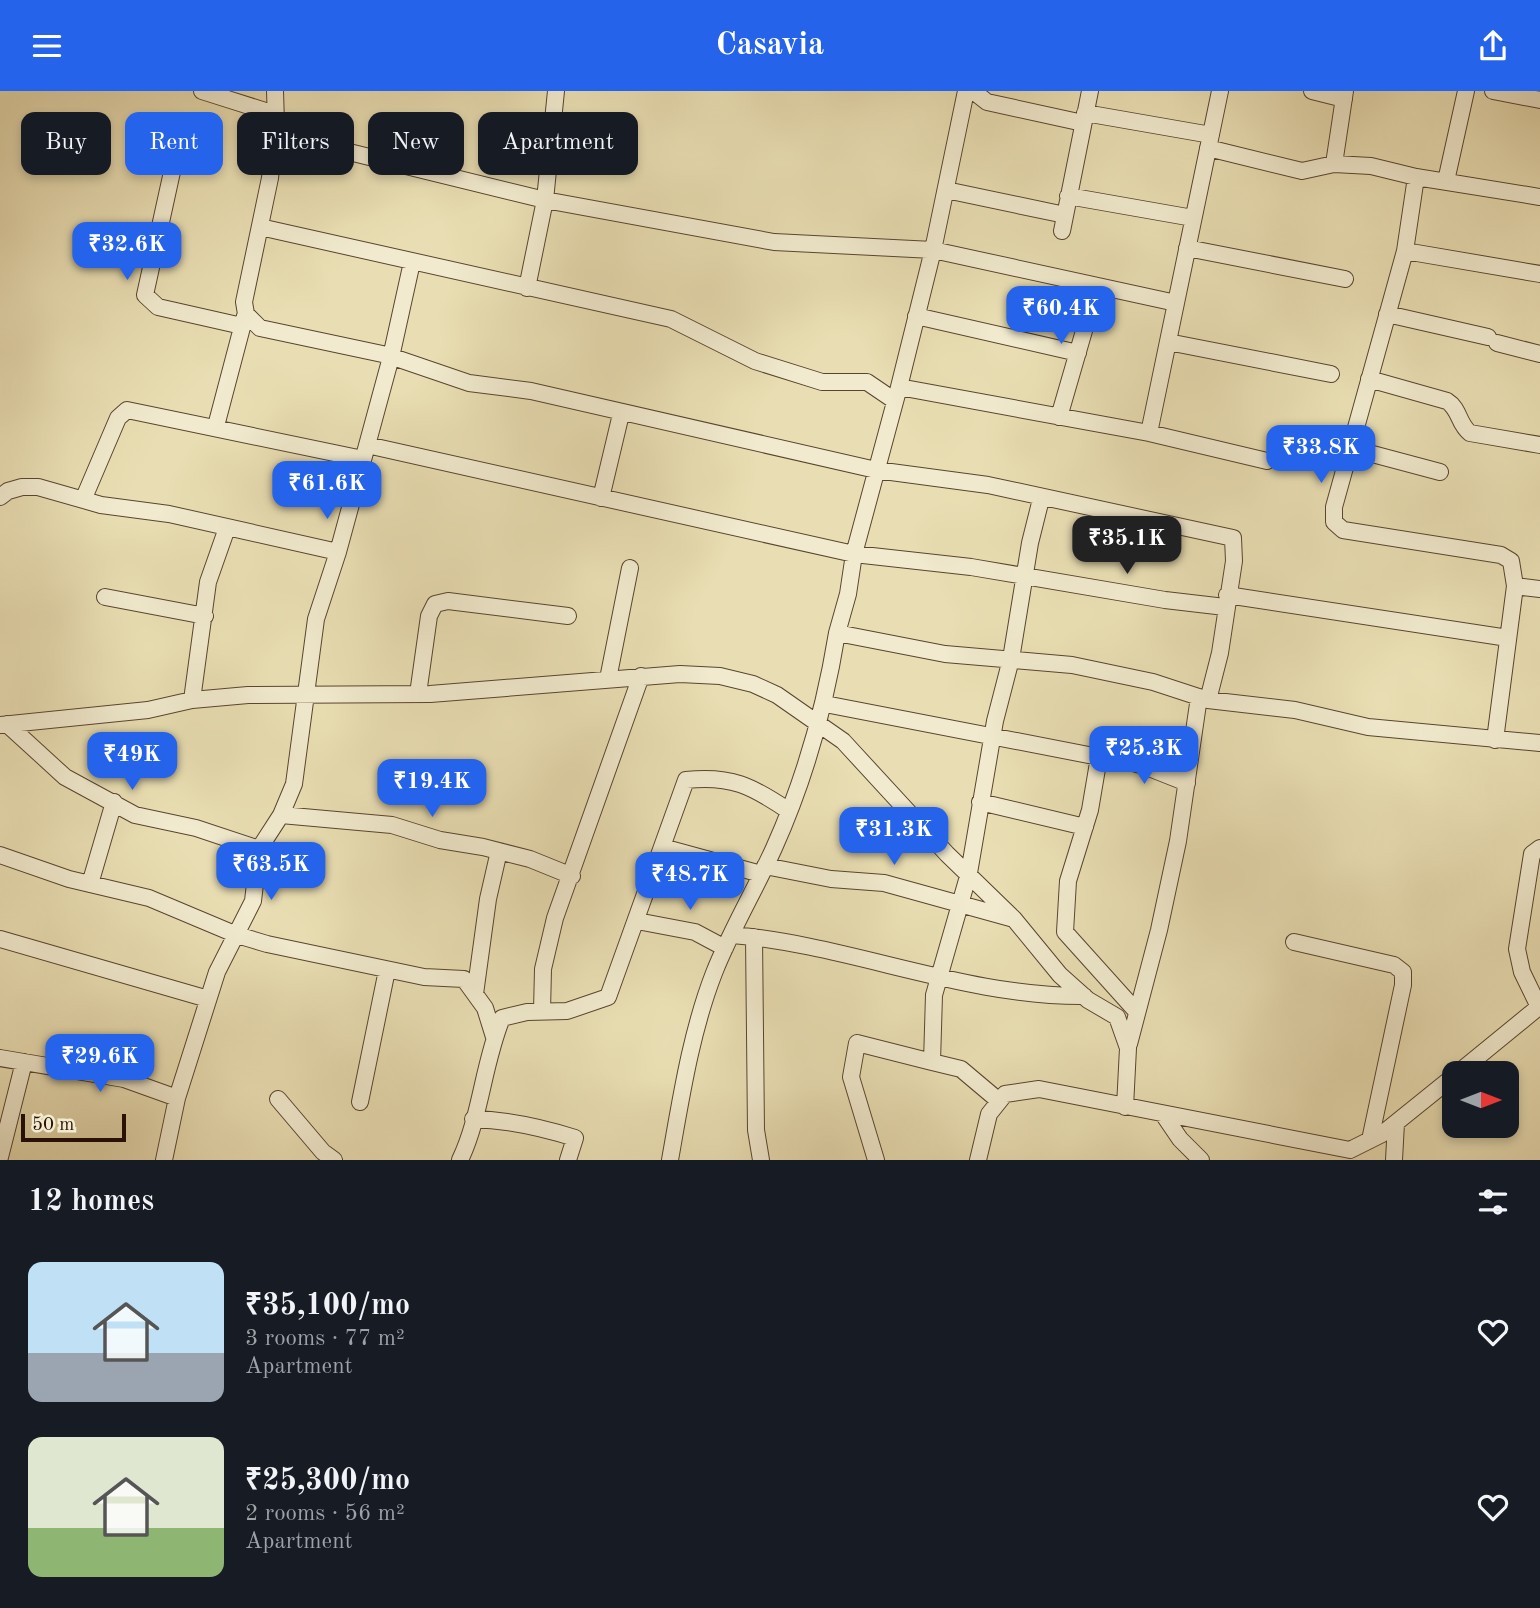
<!DOCTYPE html>
<meta charset="utf-8">
<style>
body{margin:0;font-family:"Old Standard TT",serif;background:#20242c;color:#f1f3f6;height:100vh;display:flex;flex-direction:column;font-size:26px;white-space:nowrap}
*{box-sizing:border-box;margin:0}
p{font-size:23px;color:#9ea1a6}
.icon{flex:none;width:38px;height:38px;fill:none;stroke:currentColor;stroke-width:2;stroke-linecap:round;stroke-linejoin:round}
.map{position:relative;height:1069px;overflow:hidden}
.drawer{display:flex;flex-direction:column;background:#171b24;flex:1}
.drawer>*{flex:none}
.top-card{position:absolute;left:21px;top:21px;width:700px;height:63px;display:flex;gap:14px}
.needle{width:46px;rotate:90deg}
.controls{position:absolute;left:1442px;top:970px;display:grid;gap:14px}
.controls a{display:grid;place-items:center;width:77px;height:77px;border-radius:14px;background:#171b24;box-shadow:0 4px 10px #0003;font-size:35px}
.scale{position:absolute;left:21px;bottom:18px;width:105px;box-sizing:border-box;padding-left:7px;border:4px solid #291203;border-top:0;font-size:19px;line-height:24px;white-space:nowrap;color:#291203;-webkit-text-stroke:5px #f1eace;paint-order:stroke}
.price{position:absolute;translate:-50% -60px;padding:0 16px;border-radius:14px;background:#2563eb;color:#fff;font-size:23px;line-height:46px;filter:drop-shadow(0 2px 4px #0008)}
.price::after{content:'';position:absolute;left:50%;top:42px;width:21px;height:16px;margin-left:-10px;background:inherit;clip-path:polygon(0 0,100% 0,50% 100%)}
.price.current{background:#222;color:#fff}
ul{padding:0;list-style:none}
li{display:flex;align-items:center;gap:21px;height:175px;padding:0 28px}
li span{display:grid;place-items:center;flex:none;width:196px;height:140px;border-radius:14px;color:#555}
li>.icon{margin-inline-start:auto}
span .icon{width:84px;height:84px;fill:#fffc;stroke-width:1}
li b{font-size:30px}
h2{display:flex;justify-content:space-between;align-items:center;height:84px;padding:0 28px;font-size:30px}
.tag{padding:0 24px;border-radius:14px;background:#171b24;box-shadow:0 4px 10px #0003;font-size:24px;line-height:63px}
.tag.current{background:#2563eb;color:#fff}
header{display:flex;justify-content:space-between;align-items:center;height:91px;padding:0 28px;background:#2563eb;color:#fff;font-size:32px;font-weight:800}
.map>svg:first-child{display:block}
</style>
<header><svg class="icon" aria-label="menu" viewBox="0 0 24 24"><path d="M4 6h16M4 12h16M4 18h16"/></svg>Casavia<svg class="icon" aria-label="share" viewBox="0 0 24 24"><path d="M12 15V3M7 8l5-5 5 5M5 13v7h14v-7"/></svg></header>
<div class="map">
<svg width="1540" height="1069" viewBox="0 0 1540 1069">
<rect width="100%" height="100%" fill="#e9deb3"/>
<filter id="stains"><feTurbulence type="fractalNoise" baseFrequency=".00286" numOctaves="4"/><feColorMatrix values="0 0 0 0 .2 0 0 0 0 .09 0 0 0 0 .02 0 0 0 .5 -.17"/></filter>
<radialGradient id="worn" r=".72"><stop offset=".6" stop-color="#630" stop-opacity="0"/><stop offset="1" stop-color="#630" stop-opacity=".3"/></radialGradient>
<g fill="none" stroke-linecap="round" stroke-linejoin="round">
<g stroke="#59452f" stroke-width="18">
<path id="minor" d="M202,0L275,23
M275,0L276,32L270,87L244,211L246,223L260,237L387,264L469,292L531,300L876,379L988,394L1233,447L1234,470L1220,562L1208,609
M973,0L987,11L1083,32
M1312,0L1344,8
M1493,0L1540,9
M1085,22L1211,44
M276,32L345,60L545,109L774,151L933,159L1176,212
M1208,57L1302,80L1334,73L1371,75L1416,86L1540,106
M177,58L145,204L158,216L242,235
M1334,73L1345,0
M1416,86L1405,160L1540,183
M1446,90L1466,0
M946,99L1065,124
M1068,105L1193,127
M260,136L671,228L755,270L822,291H867L895,310
M1062,140L1090,0
M1187,157L1345,188
M1405,160L1334,416V431L1343,439L1501,464L1511,470L1515,495
M527,197L545,109L556,0
M1387,223L1488,246
M916,225L1078,262
M1168,251L1331,283
M1497,252L1540,263
M1369,288L1447,310C1460,318 1458,333 1470,342L1540,354
M899,296L933,159L966,0
M1059,326L1097,195
M216,335L245,225
M1149,342L1267,370
M367,354L854,463L971,476L1165,509L1225,516
M1350,357L1440,381
M0,406L8,400L22,396H38L101,414L169,423L338,461
M601,407L621,323
M83,409L118,327L127,319L363,368
M1227,504L1508,547
M105,506L205,525
M837,542L848,503L854,463L899,296L1149,342L1220,0
M608,588L630,477
M418,603L429,525L435,513L448,510L568,525
M192,609L208,491L227,437
M825,613L1099,666L1090,719L1068,790L1065,841L1137,921
M7,633L65,686L135,724L196,737L259,758
M0,634L148,619L192,609L248,604L430,603L680,583L720,585L753,593L777,604L843,650L947,763L1014,828L1060,884L1088,909L1117,926L1128,957L1125,1016
M1495,649L1515,495L1540,498
M1099,666L1102,663L1144,675L1187,692
M980,711L1085,736
M281,724L392,734L440,749L483,756L530,768L572,785
M662,756L761,783
M0,764L69,788L149,807L237,844L267,853L424,886L464,888L485,917L494,946
M765,775L831,788L884,792L1014,828
M90,793L114,711
M637,830L695,841L725,857
M732,844C850,854 965,906 1084,905
M754,846L756,1039L761,1069
M0,848L208,908
M1294,851L1394,874L1403,881V894L1370,1049
M475,903L488,808L499,760
M1539,916L1522,881L1517,858L1532,763L1540,757
M542,920L543,878L555,827L641,585
M1129,953L1159,839L1178,750L1199,606
M0,967L124,988L177,1007L164,1069
M1458,982L1540,915
M177,1007L217,881L253,810L259,758L281,724L294,693L316,528L338,461L391,266L412,171
M278,1008L323,1061L334,1069
M999,1010L961,978L932,971L934,904L969,782L995,630L1011,568L1030,452L1041,408
M360,1011L387,879
M1163,1023L1180,1048L1201,1069
M473,1028C509,1029 540,1036 575,1047L568,1069
M0,1066L24,971
M460,1069C481,1025 483,973 502,927L527,921L567,920L608,906L686,689C731,684 752,695 789,720
M670,1069C681,1007 691,941 714,882C731,839 755,799 774,757C805,688 825,616 837,542L945,563L1072,574L1153,591L1208,609L1295,619L1368,636L1540,652
M876,1069L851,986L857,952L932,971
M978,1069L989,1023L1005,1003L1039,998L1350,1059L1382,1043L1454,985
M1394,1069L1396,1032"/>
</g>
<use href="#minor" stroke="#f1eace" stroke-width="16"/>
</g>
<rect width="100%" height="100%" filter="url(#stains)"/>
<rect width="100%" height="100%" fill="url(#worn)"/>
</svg>
<div class="controls">
<a><svg class="needle" viewBox="-14 -14 28 28"><path d="M0-13l5 13h-10z" fill="#e53935"/><path d="M0 13l5-13h-10z" fill="#9ea1a6"/></svg></a>
</div>
<div class="scale">50 m</div>
<b class="price" style="left:127px;top:191px">₹32.6K</b>
<b class="price" style="left:1061px;top:255px">₹60.4K</b>
<b class="price" style="left:1321px;top:394px">₹33.8K</b>
<b class="price" style="left:327px;top:430px">₹61.6K</b>
<b class="price current" style="left:1127px;top:485px">₹35.1K</b>
<b class="price" style="left:1144px;top:695px">₹25.3K</b>
<b class="price" style="left:132px;top:701px">₹49K</b>
<b class="price" style="left:432px;top:728px">₹19.4K</b>
<b class="price" style="left:894px;top:776px">₹31.3K</b>
<b class="price" style="left:271px;top:811px">₹63.5K</b>
<b class="price" style="left:690px;top:821px">₹48.7K</b>
<b class="price" style="left:100px;top:1003px">₹29.6K</b>
<div class="top-card">
<a class="tag">Buy</a>
<a class="tag current">Rent</a>
<a class="tag">Filters</a>
<a class="tag">New</a>
<a class="tag">Apartment</a>
</div>
</div>
<section class="drawer">
<h2>12 homes<svg class="icon" aria-label="filters" viewBox="0 0 24 24"><path d="M4 7h16M4 17h16"/><circle cx="9" cy="7" r="2"/><circle cx="15" cy="17" r="2"/></svg></h2>
<ul>
<li><span style="background:linear-gradient(#bfe0f5 65%,#9aa5b1 0)"><svg class="icon" aria-label="home" viewBox="0 0 24 24"><path d="M3 11l9-7 9 7M6 9v11h12V9"/></svg></span><div><b>₹35,100/mo</b><p>3 rooms · 77 m²</p><p>Apartment</p></div><svg class="icon" aria-label="heart" viewBox="0 0 24 24"><path d="M12 20l-8-8c-3-5 5-10 8-4 3-6 11-1 8 4z"/></svg></li>
<li><span style="background:linear-gradient(#dfe7d0 65%,#8fb573 0)"><svg class="icon" aria-label="home" viewBox="0 0 24 24"><path d="M3 11l9-7 9 7M6 9v11h12V9"/></svg></span><div><b>₹25,300/mo</b><p>2 rooms · 56 m²</p><p>Apartment</p></div><svg class="icon" aria-label="heart" viewBox="0 0 24 24"><path d="M12 20l-8-8c-3-5 5-10 8-4 3-6 11-1 8 4z"/></svg></li>
</ul>
</section>
